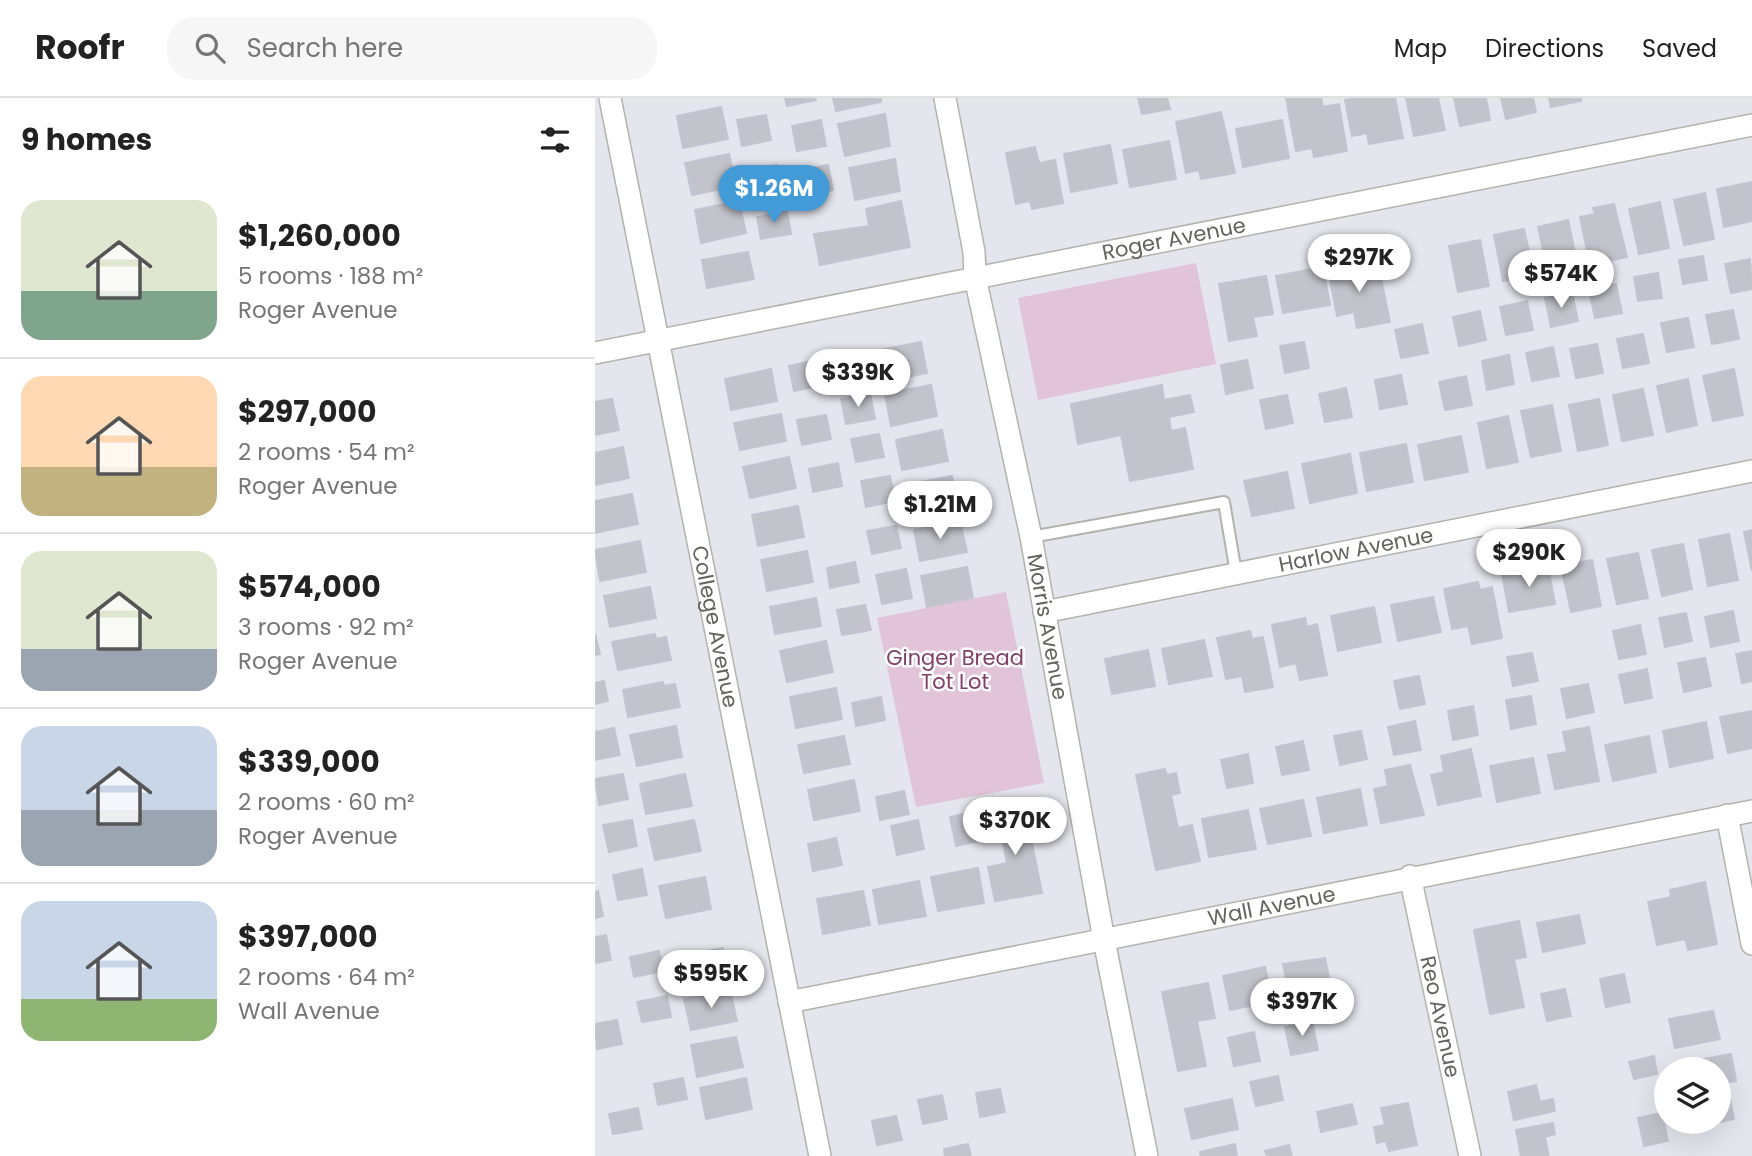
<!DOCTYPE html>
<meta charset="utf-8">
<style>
body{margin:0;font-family:Poppins,sans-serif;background:#f6f6f6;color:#222;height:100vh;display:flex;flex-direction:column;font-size:26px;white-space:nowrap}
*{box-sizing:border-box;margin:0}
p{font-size:23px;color:#767676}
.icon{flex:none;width:38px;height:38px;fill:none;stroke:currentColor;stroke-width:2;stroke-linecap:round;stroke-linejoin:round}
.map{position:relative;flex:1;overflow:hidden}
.panel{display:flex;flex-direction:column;background:#fff;width:595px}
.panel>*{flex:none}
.controls{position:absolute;left:1059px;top:959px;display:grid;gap:14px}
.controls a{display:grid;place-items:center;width:77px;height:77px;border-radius:50%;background:#fff;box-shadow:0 7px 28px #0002;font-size:35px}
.price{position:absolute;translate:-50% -60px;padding:0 16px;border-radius:24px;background:#fff;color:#222;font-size:23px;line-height:46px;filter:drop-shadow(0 2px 4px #0008)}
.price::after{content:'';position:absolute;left:50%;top:42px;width:21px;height:16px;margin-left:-10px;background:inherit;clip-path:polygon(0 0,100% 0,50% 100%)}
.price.selected{background:#429bd6;color:#fff}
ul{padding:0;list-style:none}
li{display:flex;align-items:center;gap:21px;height:175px;padding:0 21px}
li+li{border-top:2px solid #e0e0e0}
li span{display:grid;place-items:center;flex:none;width:196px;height:140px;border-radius:21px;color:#555}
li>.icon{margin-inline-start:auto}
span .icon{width:84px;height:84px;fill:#fffc;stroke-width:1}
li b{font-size:30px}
h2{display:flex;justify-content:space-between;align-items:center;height:84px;padding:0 21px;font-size:30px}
header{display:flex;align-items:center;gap:42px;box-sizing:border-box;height:98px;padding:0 35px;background:#fff;border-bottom:2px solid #e0e0e0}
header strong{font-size:33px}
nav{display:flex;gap:38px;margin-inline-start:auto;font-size:24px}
.search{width:490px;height:63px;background:#f6f6f6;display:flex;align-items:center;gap:18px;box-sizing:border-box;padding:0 24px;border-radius:28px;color:#767676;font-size:26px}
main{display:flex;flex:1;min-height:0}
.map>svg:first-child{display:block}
</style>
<header>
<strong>Roofr</strong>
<div class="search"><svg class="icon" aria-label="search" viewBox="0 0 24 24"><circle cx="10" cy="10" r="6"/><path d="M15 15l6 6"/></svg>Search here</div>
<nav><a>Map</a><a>Directions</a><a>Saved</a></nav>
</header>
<main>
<section class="panel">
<h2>9 homes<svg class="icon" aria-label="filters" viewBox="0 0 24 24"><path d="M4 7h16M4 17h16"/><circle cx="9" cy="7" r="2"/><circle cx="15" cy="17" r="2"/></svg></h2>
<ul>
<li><span style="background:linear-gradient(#dfe7d0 65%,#7fa58c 0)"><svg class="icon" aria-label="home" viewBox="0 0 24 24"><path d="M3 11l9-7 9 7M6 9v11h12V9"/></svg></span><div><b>$1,260,000</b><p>5 rooms · 188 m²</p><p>Roger Avenue</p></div></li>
<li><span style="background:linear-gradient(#ffd9b3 65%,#c2b280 0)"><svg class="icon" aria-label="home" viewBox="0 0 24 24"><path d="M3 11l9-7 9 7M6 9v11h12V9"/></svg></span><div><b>$297,000</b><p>2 rooms · 54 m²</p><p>Roger Avenue</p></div></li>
<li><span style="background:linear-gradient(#dfe7d0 70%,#9aa5b1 0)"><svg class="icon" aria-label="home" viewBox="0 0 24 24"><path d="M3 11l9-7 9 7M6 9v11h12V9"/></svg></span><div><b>$574,000</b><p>3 rooms · 92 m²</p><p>Roger Avenue</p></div></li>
<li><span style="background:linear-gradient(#c9d6e8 60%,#9aa5b1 0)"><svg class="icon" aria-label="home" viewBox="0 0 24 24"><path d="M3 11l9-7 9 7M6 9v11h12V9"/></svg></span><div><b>$339,000</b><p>2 rooms · 60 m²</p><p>Roger Avenue</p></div></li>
<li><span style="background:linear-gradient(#c9d6e8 70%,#8fb573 0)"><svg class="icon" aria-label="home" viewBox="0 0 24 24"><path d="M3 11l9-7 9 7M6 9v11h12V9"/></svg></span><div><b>$397,000</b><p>2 rooms · 64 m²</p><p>Wall Avenue</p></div></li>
</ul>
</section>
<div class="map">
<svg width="1157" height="1058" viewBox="0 0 1157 1058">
<rect width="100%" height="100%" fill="#e5e5ed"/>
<path fill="#e2c4d8" d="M601,165L621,266L443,302L423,200Z
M411,494L449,685L321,709L282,520Z"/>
<path fill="#c3c3cb" stroke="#c4c4d1" stroke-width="2" d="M190,0H220L221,2L192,8Z
M238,0H286V4L241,13Z
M543,0H572L575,11L547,16Z
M691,0H726L728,9L744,6L752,53L719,59L717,50L701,53Z
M759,0H800L808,40L774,46L772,35L757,38L750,2Z
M811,0H843L850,32L819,38Z
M859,0H891L895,22L865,28Z
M906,0H938L941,14L911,21Z
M954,0H986V3L956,9Z
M126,9L133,41L88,50L82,18Z
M626,14L640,75L606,81L604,72L591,75L581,24Z
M290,16L295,48L250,58L243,26Z
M171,17L176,42L147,48L142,22Z
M226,22L231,48L202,53L197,28Z
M687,22L694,60L648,69L641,31Z
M574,43L581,81L535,89L528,52Z
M515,47L522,85L476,94L469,56Z
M440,49L444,65L460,62L468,105L437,111L435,103L421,106L411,55Z
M134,56L141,88L97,97L90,65Z
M300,61L305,93L260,102L254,70Z
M182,67L187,89L156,95L152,72Z
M233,67L238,92L208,97L203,73Z
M1157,84V123L1129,129L1122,91Z
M1110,95L1119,141L1089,147L1079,102Z
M144,103L151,135L106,145L100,112Z
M306,103L315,149L225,167L219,136L274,128L271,111Z
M1065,104L1074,150L1044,156L1034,111Z
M1019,106L1032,159L995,167L985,119L1000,116L998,110Z
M192,113L196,136L166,141L162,119Z
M973,122L983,168L953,174L943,129Z
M929,131L939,177L908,183L899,137Z
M885,142L894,188L863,194L854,148Z
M153,154L159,181L112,190L107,162Z
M1108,158L1112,182L1088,186L1084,162Z
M1155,161L1157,191L1136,195L1130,166Z
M767,164L769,174L784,171L795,224L762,230L759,214L742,218L733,171Z
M728,169L735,207L688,215L681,178Z
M1063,175L1067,200L1043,203L1039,179Z
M671,178L678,216L658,219L662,238L634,243L624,186Z
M1021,186L1027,215L1000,220L994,192Z
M977,195L983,223L956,229L950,200Z
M932,203L938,232L911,237L905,209Z
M1138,212L1144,241L1117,246L1111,217Z
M885,213L891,242L864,248L858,219Z
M1093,220L1099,249L1072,254L1066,225Z
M827,226L833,255L806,260L800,232Z
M1048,236L1054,265L1028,270L1022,241Z
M326,244L332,275L286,284L280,253Z
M709,244L714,270L690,275L685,248Z
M1002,246L1008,275L981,280L975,251Z
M958,249L964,278L937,283L931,255Z
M269,254L274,280L245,285L240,260Z
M914,257L919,286L892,292L887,263Z
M222,262L228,287L199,293L194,268Z
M652,262L658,290L631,296L626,267Z
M176,271L182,303L136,312L130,281Z
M1139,271L1148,317L1118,323L1108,278Z
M806,277L812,306L785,311L780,282Z
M871,278L877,307L850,312L844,284Z
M1093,281L1102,327L1072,334L1062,288Z
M336,287L342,318L296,328L290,296Z
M567,287L569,302L595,297L599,314L574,319L576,333L590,330L598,371L535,383L526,337L483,346L476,306Z
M751,290L757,319L730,324L724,296Z
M1048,291L1058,337L1027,343L1018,297Z
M275,296L280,321L251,326L246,301Z
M692,297L698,325L671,331L665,302Z
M17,301L24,332L0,337V304Z
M1004,301L1013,347L983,353L974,307Z
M957,307L966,353L936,359L926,313Z
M186,316L191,343L145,352L139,325Z
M231,317L236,341L207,347L202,322Z
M913,318L923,364L892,370L883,325Z
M347,332L353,363L307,372L301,342Z
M284,336L289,359L261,364L256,341Z
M866,338L873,374L830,382L823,347Z
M811,346L818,384L772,393L765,355Z
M28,349L34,380L0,387V355Z
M755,356L762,395L715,405L707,366Z
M194,359L201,390L155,400L148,369Z
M243,365L247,388L218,394L214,371Z
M692,374L699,410L657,418L649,383Z
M295,378L300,403L271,409L266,383Z
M357,378L363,409L316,418L310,387Z
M37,396L43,426L0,435V403Z
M203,408L209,439L163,448L157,417Z
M365,423L372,454L325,463L319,432Z
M301,428L306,450L277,456L272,433Z
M1157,432V473L1149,434Z
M1134,436L1143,482L1113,488L1104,442Z
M45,443L51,474L5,483L0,452Z
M1088,446L1097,491L1067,498L1057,452Z
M212,453L218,484L172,493L166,462Z
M1043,455L1053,500L1022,506L1012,461Z
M997,462L1006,508L976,514L966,468Z
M260,464L264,484L235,490L232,470Z
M953,468L960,506L914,514L907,476Z
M372,469L378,500L332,509L326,478Z
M311,471L317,500L287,506L281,477Z
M883,484L885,492L897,489L907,540L877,546L873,528L857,531L849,491Z
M55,489L61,520L15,529L9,498Z
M838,499L846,534L803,543L796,507Z
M221,500L226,528L180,536L175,509Z
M270,507L276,532L247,537L242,512Z
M779,509L786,544L743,553L736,518Z
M1138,513L1144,543L1116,549L1110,519Z
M1091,515L1097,543L1070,549L1064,520Z
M710,520L712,529L722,526L732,577L705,582L701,565L685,569L677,527Z
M1045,527L1051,556L1024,561L1018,533Z
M655,533L657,541L668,539L678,589L650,594L647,578L631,581L622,540Z
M0,536L5,556L0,557Z
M60,536L61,541L71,539L76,562L23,572L17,544Z
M609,542L617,578L574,586L567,551Z
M231,543L238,574L192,584L185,553Z
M553,552L560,588L517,596L510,561Z
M1157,553V583L1147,585L1141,556Z
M937,555L943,583L918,588L912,559Z
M1110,560L1116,588L1089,594L1083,565Z
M1052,571L1057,600L1030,605L1024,577Z
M824,578L830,606L805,611L799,583Z
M9,583L13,603L0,606V585Z
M68,584L69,588L80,586L85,609L33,619L28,592Z
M993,586L999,614L972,620L966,591Z
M241,590L247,621L201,630L195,599Z
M936,598L941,626L916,631L911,602Z
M286,599L290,622L261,628L257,605Z
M878,608L883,637L858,642L853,613Z
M1157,613V650L1133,655L1125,619Z
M820,623L826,652L799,657L793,629Z
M1111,624L1118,660L1075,669L1068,633Z
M81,628L87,659L42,668L35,637Z
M994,629L1004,683L960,691L953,657L972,654L968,634Z
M19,630L25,657L0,662V634Z
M766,633L772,661L745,667L739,638Z
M249,638L255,666L209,675L203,647Z
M1054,638L1061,674L1018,683L1010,647Z
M708,643L714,672L687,677L681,649Z
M876,651L886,698L843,707L836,677L849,674L846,658Z
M653,656L658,685L632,690L626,662Z
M938,660L945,695L902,704L895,668Z
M815,667L829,717L786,725L779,691L793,688L790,672Z
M570,671L572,677L581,675L585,695L576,697L583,730L597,727L605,763L561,772L541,677Z
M28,676L33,701L4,707L0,681Z
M90,676L97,708L51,716L45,686Z
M259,682L265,713L219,722L213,692Z
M765,691L772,727L729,735L722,700Z
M309,693L314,716L285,722L281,699Z
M708,702L716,738L673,746L665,711Z
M429,705L447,795L400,803L393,769L412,765L401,711Z
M653,712L661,751L614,759L607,721Z
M382,713L388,742L361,748L355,719Z
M37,722L42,748L14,754L8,727Z
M99,722L106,753L60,762L53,731Z
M323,722L329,751L302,757L296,728Z
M241,740L247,767L218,773L213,746Z
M383,770L389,805L343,813L336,779Z
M47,771L52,797L23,802L18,777Z
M110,779L116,811L71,820L64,788Z
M324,783L331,818L284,826L278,792Z
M1110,784L1122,846L1093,852L1090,841L1062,847L1053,804L1076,799L1075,792Z
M3,793L8,818L0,820V794Z
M268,793L275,827L228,836L222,801Z
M984,817L990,845L948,854L942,825Z
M924,823L931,859L919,861L929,909L895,916L879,832Z
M11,837L16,862L0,865V839Z
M128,850L134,881L88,890L81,859Z
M64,853L68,873L39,879L35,859Z
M730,860L737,893L716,898L718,910L702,914L699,901H695L688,866Z
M670,869L678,903L635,912L628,878Z
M1029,876L1035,904L1011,909L1005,881Z
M613,885L620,920L602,923L611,968L583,973L567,894Z
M970,891L976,918L952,923L946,896Z
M135,892L142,923L96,932L89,901Z
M72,898L76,919L47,924L42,904Z
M1118,913L1125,941L1080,950L1074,921Z
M22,922L27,946L2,951L0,926Z
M717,923L723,952L696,957L690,929Z
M659,934L665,963L639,968L633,940Z
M141,939L148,969L102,979L96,947Z
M1136,956L1141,983L1124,986V971H1093L1092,964Z
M1059,958L1062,976L1039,981L1034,964Z
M683,978L688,1002L661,1008L655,984Z
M88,980L92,1001L63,1007L59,986Z
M151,980L157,1011L111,1021L105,990Z
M941,987L945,1004L958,1001L960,1013L919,1022L913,994Z
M405,991L410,1014L385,1019L381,995Z
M1133,992L1139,1021L1115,1026L1114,1024H1124V994Z
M347,997L352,1021L328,1026L323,1002Z
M637,1001L643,1031L597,1041L590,1011Z
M813,1005L822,1047L794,1053L791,1043L782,1045L779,1029L790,1027L786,1010Z
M757,1006L762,1026L726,1034L722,1014Z
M43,1010L47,1031L18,1036L14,1016Z
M1067,1015L1073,1043L1049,1048L1043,1020Z
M301,1018L307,1042L282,1047L277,1023Z
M958,1025L960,1036L950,1039L954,1058H926L921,1032Z
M373,1046L376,1058H350L349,1051Z
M640,1046L642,1058H606L605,1054Z
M694,1047L697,1058H672L670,1053Z"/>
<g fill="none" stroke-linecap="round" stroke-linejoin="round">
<g stroke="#b3b3ad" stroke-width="14">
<path id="service" d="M436,439L629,404L641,475"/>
</g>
<g stroke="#b3b3ad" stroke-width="24">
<g id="minor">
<path id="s1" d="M15,0L225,1058"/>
<path id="s2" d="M350,0L379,154L380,179L436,439L509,842L552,1058"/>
<path id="s3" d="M0,255L1157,27"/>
<path id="s4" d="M449,514L1157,373"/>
<path d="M1132,717L1157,846"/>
<path id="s5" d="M815,778L875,1058"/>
<path id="s6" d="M194,904L1157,713"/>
</g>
</g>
<use href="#service" stroke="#fff" stroke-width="10"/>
<use href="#minor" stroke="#fff" stroke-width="21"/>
</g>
<g text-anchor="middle" stroke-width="5" stroke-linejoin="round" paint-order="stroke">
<g font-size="21" fill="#63625c" stroke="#fff">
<text dy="7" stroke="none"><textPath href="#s3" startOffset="590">Roger Avenue</textPath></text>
<text dy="7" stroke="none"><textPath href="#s4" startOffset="318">Harlow Avenue</textPath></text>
<text dy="7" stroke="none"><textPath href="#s1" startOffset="539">College Avenue</textPath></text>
<text dy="7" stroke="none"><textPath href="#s2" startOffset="539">Morris Avenue</textPath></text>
<text dy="7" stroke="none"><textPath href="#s6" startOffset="492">Wall Avenue</textPath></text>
<text dy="7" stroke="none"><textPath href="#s5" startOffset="144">Reo Avenue</textPath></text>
</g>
<g font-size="21" fill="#803f68" stroke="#fff">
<text x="360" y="567">Ginger Bread<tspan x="360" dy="24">Tot Lot</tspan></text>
</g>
</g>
</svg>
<div class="controls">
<a><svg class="icon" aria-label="layers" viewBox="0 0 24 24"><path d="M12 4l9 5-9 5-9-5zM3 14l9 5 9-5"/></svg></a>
</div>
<b class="price selected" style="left:179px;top:127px">$1.26M</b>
<b class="price" style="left:764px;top:196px">$297K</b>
<b class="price" style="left:966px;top:212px">$574K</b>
<b class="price" style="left:263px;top:311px">$339K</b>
<b class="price" style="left:345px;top:443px">$1.21M</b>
<b class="price" style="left:934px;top:491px">$290K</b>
<b class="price" style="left:420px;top:759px">$370K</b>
<b class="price" style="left:116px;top:912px">$595K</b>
<b class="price" style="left:707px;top:940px">$397K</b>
</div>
</main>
